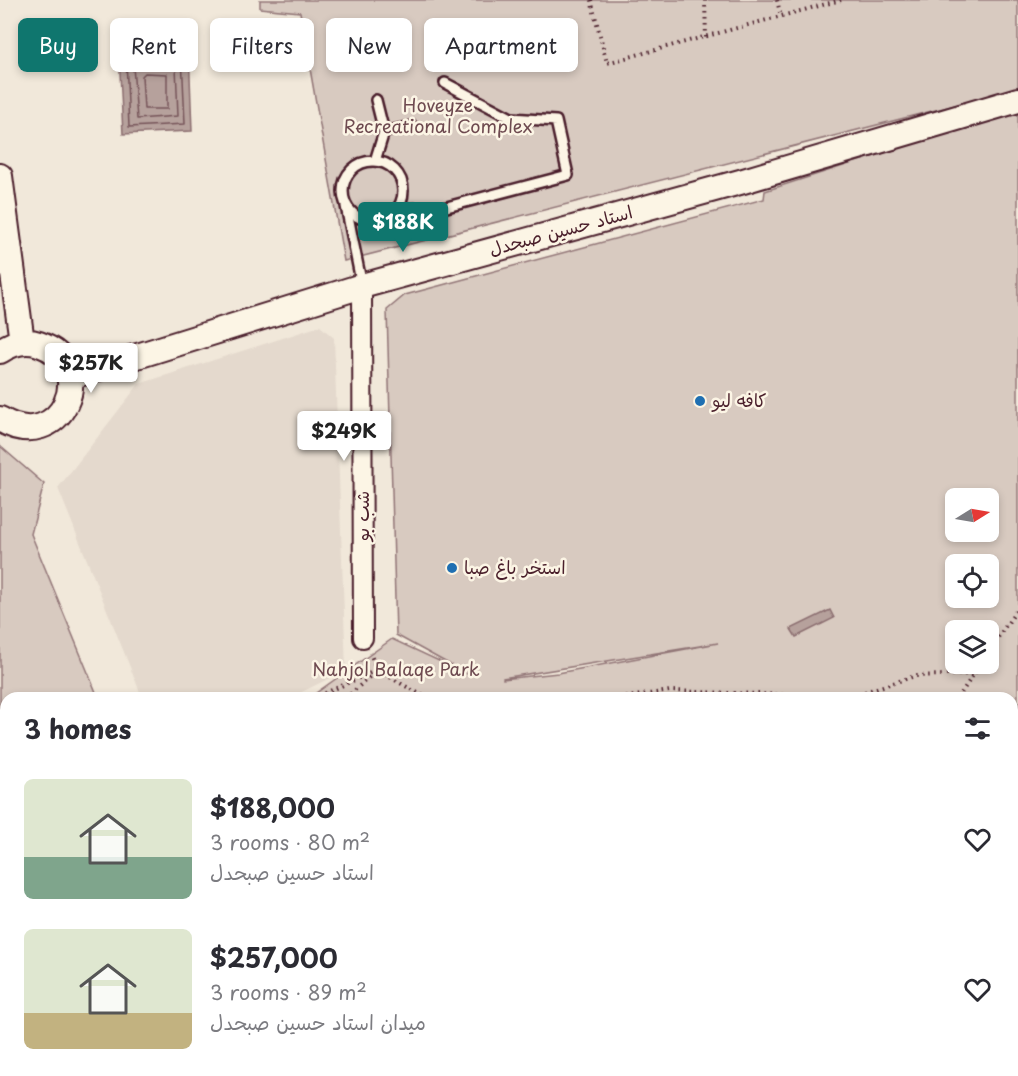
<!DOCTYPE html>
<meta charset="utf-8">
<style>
body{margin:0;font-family:"Playpen Sans","Playpen Sans Arabic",sans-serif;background:#f2f2f3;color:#2b2b33;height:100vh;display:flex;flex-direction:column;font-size:22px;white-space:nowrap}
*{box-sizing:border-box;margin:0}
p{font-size:20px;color:#7c7c81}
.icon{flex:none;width:33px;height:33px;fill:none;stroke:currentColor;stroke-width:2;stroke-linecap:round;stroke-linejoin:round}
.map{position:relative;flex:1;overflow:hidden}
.sheet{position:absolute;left:0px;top:692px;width:1018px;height:386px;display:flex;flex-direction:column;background:#fff;border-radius:18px 18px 0 0;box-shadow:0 3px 9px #0003}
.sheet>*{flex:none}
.banner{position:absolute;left:18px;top:18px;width:600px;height:54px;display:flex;gap:12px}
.needle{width:39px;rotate:79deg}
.tools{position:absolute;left:945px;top:488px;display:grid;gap:12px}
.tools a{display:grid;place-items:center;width:54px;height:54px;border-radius:9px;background:#fff;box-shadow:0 3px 9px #0003;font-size:30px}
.price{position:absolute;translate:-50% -51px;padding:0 14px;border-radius:6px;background:#fff;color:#222;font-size:20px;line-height:39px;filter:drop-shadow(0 2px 3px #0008)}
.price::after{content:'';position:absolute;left:50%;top:36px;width:18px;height:14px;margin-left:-9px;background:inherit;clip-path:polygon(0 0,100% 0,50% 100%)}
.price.selected{background:#0f766e;color:#fff}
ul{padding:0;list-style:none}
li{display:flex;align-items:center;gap:18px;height:150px;padding:0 24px}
li span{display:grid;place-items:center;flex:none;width:168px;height:120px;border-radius:9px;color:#555}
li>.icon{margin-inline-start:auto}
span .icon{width:72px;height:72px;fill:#fffc;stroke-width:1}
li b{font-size:26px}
h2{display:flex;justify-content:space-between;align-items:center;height:72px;padding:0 24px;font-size:26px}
.chip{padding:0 21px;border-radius:9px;background:#fff;box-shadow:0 3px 9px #0003;font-size:21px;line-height:54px}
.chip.selected{background:#0f766e;color:#fff}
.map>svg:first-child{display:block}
</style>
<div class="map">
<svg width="1018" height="1076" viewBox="0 0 1018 1076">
<rect width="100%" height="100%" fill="#f1e8da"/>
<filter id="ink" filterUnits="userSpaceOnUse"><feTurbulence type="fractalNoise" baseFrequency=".0167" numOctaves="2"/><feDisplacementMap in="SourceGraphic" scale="12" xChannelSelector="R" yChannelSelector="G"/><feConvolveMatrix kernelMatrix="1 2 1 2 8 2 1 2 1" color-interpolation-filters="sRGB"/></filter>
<g filter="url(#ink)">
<path fill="#e4d9cd" d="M320,326L334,338L346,670L292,697H142L58,488L139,384Z"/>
<path fill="#d8cac0" stroke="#917476" stroke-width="1.5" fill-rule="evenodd" d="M260,0H1018V89L344,261L300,12L260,8Z
M1018,110V1076H661L667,1071H1012V698H309L392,639L469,675L396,635L387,310L405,295L764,199L765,191ZM956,498H988V531H956ZM956,564H988V597H956ZM956,630H988V663H956ZM718,643L558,673L503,679V678Z
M0,446L44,484L31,534L98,697L6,698V816L0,817Z
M0,851H6V1071H664L657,1076H0Z"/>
<path fill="#b6a19c" stroke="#8b6d6f" stroke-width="1.5" d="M189,49L192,131L123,134L119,52Z
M830,610L834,618L796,637L791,629Z"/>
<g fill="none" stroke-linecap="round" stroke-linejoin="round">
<path stroke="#755358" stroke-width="1.5" d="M182,56L185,124L129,127L126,59Z
M173,63L176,66L178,116L137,119L133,66Z
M145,73L167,74V109H144L142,76Z"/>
<path stroke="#b6a19c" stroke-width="36" d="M1012,749L1018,741
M147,1076L157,1071"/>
<g stroke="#4a1f2b" stroke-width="14">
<path id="service" d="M376,100L384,132
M375,161L384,132L412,126
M343 191a30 30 0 1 1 60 0a30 30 0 1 1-60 0Z
M346,206L362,286
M398,209L443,208L568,175L556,121L511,118L445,83"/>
</g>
<g stroke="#4a1f2b" stroke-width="22">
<path id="minor" d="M362,286L363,638"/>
</g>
<g stroke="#4a1f2b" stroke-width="28">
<path id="tertiary" d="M0,176L22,342
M0,351C12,343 25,339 39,344C101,365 61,457 0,419
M70,377L362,286L740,182L1018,100"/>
</g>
<path stroke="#4a1f2b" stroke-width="4" stroke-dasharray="1.5 4.5" stroke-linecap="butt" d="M591,0L607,63L841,0
M705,0L706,38
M777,0L781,17
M988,652L1018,608
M314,698L377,670L418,693L431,698
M346,698L377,670L370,653
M620,698L670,691L848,697L915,676L974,674
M958,698L981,663
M1012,801L1018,796
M0,853L6,874
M0,933L6,934
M0,1007H6
M135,1071L137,1076
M83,1076L93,1071
M112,1076L123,1071
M196,1076L207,1071
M225,1076L235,1071
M312,1076L320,1071"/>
<use href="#service" stroke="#fcf5e5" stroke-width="9"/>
<use href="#minor" stroke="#fcf5e5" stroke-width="18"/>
<use href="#tertiary" stroke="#fcf5e5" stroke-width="24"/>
</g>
</g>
<g fill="#1f6fb2" stroke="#fcf5e5" stroke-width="2">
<circle cx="700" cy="401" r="6"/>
<circle cx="452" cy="568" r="6"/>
</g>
<g text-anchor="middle" stroke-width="5" stroke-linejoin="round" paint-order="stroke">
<g font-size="18" fill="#6e4a50" stroke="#fcf5e5">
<text x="438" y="112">Hoveyze<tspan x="438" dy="21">Recreational Complex</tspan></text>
<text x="396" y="676">Nahjol Balaqe Park</text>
</g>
<g font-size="18" fill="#4a1f2b" stroke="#fcf5e5">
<text transform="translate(561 231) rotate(-15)" y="6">استاد حسین صبحدل</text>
<text transform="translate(363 516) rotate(-90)" y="6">شب بو</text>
</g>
<g font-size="18" fill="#4a1f2b" stroke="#fcf5e5" text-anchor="start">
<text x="712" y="407">کافه لیو</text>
<text x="464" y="574">استخر باغ صبا</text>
</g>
</g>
</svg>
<div class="tools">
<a><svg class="needle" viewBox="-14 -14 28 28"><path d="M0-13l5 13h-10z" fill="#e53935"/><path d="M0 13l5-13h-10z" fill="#7c7c81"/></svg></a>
<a><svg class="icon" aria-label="locate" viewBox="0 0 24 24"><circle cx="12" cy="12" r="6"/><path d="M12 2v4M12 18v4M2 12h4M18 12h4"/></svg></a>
<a><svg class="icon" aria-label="layers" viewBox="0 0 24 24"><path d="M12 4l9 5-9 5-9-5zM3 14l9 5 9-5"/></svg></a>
</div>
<b class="price selected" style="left:403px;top:253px">$188K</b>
<b class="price" style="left:91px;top:394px">$257K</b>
<b class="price" style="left:344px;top:462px">$249K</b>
<div class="banner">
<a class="chip selected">Buy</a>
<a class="chip">Rent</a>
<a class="chip">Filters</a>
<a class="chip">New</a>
<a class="chip">Apartment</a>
</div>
<section class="sheet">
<h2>3 homes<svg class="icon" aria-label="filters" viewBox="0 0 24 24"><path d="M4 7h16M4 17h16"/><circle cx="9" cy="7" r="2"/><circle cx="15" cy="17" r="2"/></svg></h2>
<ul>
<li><span style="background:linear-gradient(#dfe7d0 65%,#7fa58c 0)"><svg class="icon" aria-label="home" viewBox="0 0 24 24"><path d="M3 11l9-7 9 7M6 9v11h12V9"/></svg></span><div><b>$188,000</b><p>3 rooms · 80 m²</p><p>استاد حسین صبحدل</p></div><svg class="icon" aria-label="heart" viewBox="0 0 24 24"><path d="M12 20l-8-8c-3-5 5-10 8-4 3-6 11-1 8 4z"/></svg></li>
<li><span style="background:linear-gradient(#dfe7d0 70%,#c2b280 0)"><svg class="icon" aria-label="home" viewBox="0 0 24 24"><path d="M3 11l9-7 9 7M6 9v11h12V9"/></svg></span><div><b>$257,000</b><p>3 rooms · 89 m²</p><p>میدان استاد حسین صبحدل</p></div><svg class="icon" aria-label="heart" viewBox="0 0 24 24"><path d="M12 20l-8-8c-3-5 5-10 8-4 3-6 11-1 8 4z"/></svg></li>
</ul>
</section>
</div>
